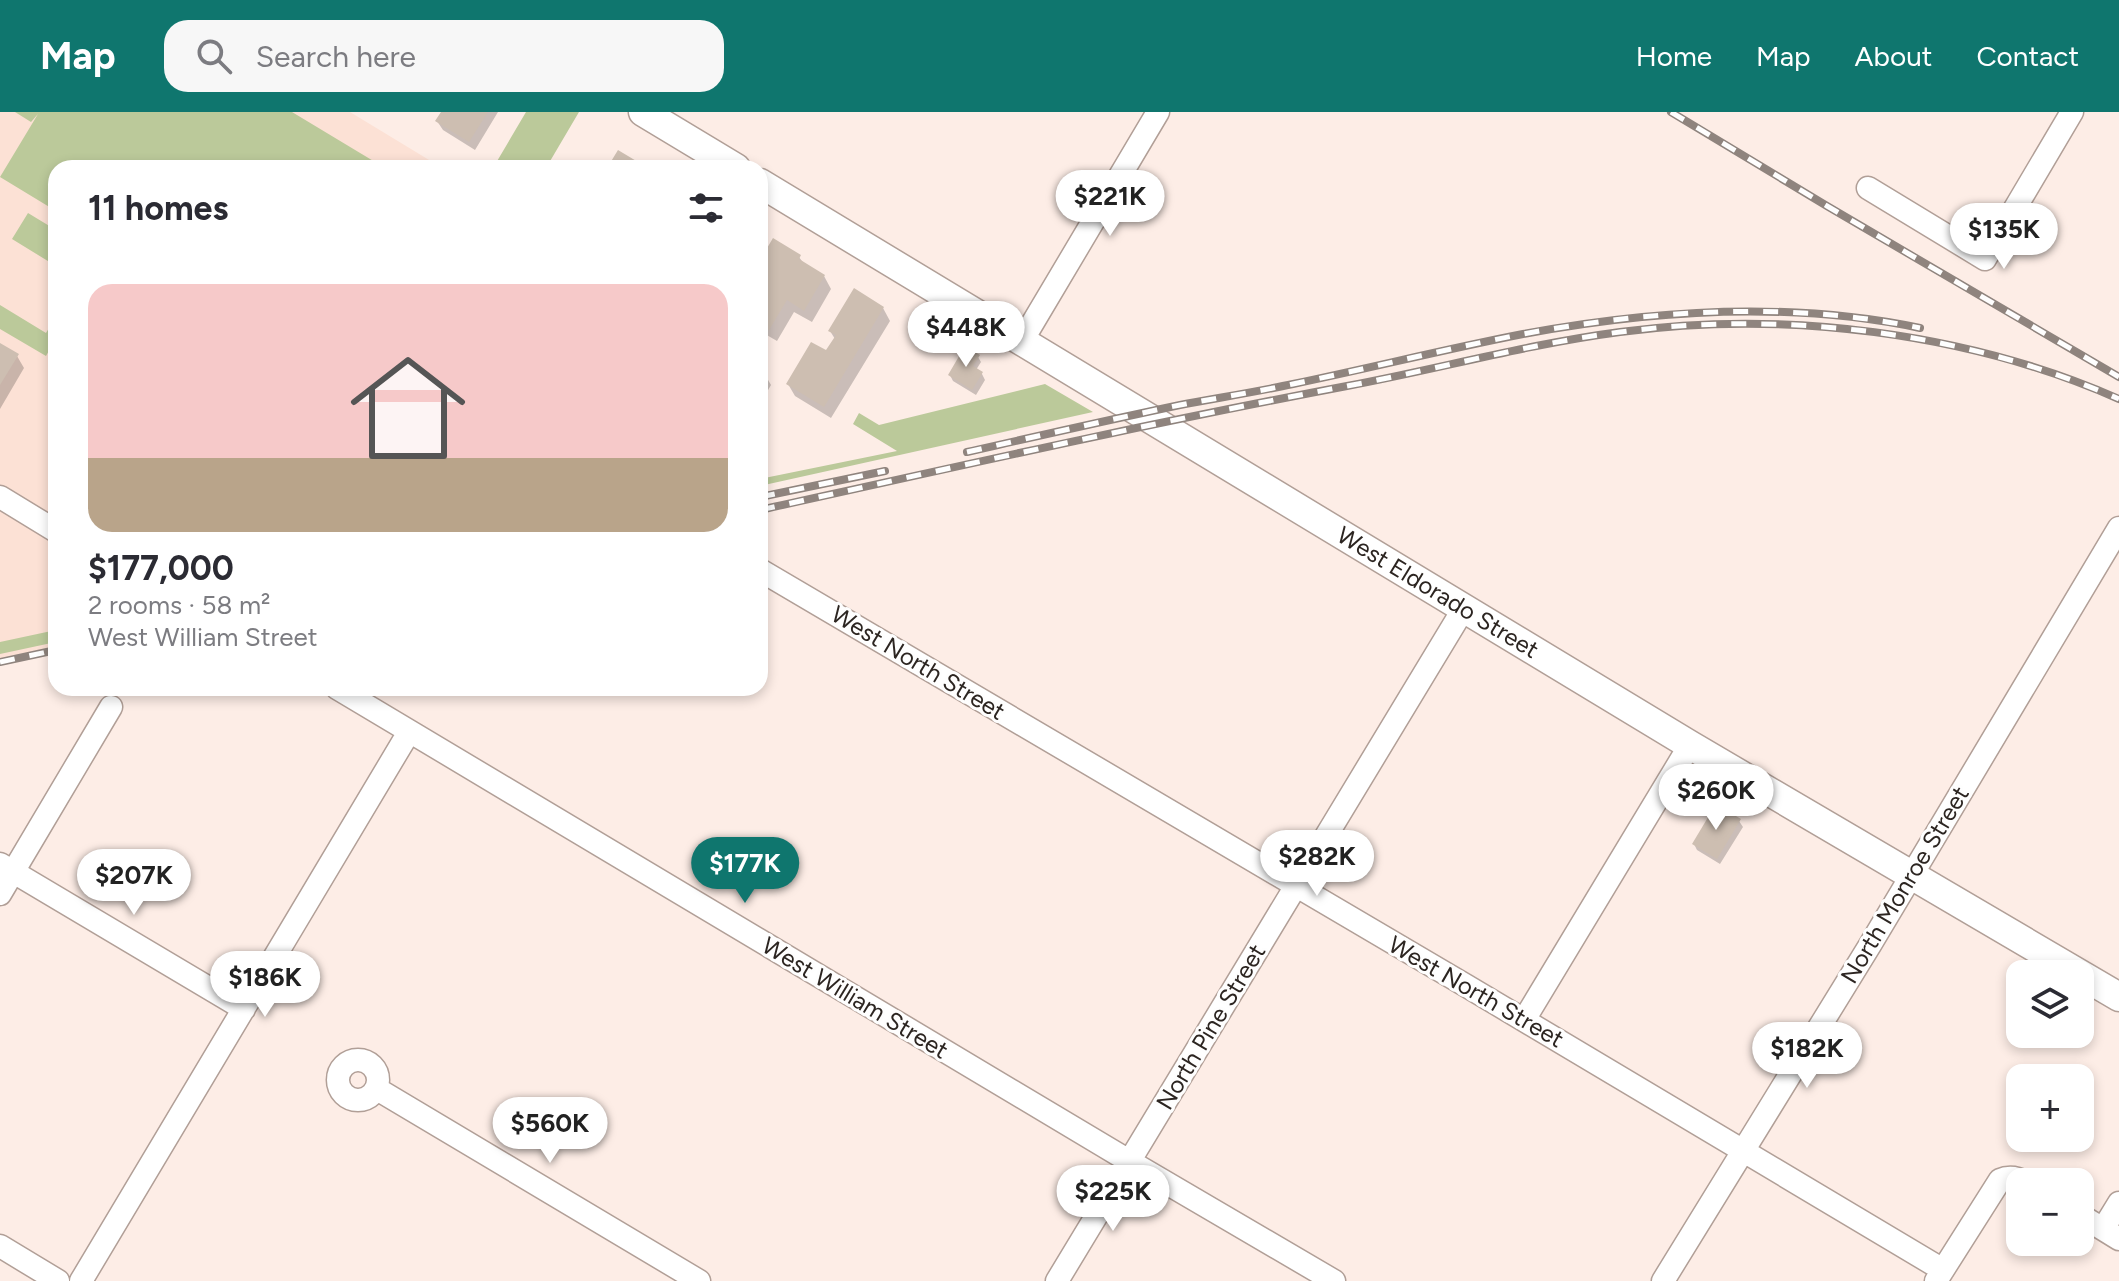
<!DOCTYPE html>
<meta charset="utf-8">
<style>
body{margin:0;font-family:Figtree,sans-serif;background:#f7f7f7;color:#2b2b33;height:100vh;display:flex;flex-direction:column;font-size:30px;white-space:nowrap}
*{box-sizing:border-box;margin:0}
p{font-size:26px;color:#7c7c81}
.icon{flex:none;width:44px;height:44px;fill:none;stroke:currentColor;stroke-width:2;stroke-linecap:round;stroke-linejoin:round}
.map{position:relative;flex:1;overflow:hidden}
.sheet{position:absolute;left:48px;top:48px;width:720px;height:536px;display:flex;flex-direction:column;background:#fff;border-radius:24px;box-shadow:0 4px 12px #0003}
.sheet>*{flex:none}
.buttons{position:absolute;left:2006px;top:848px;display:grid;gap:16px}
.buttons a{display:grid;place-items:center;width:88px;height:88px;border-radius:16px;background:#fff;box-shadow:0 4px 12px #0003;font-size:40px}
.price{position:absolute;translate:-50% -68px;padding:0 18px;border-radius:28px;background:#fff;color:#222;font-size:26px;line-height:52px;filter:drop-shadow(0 2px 4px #0008)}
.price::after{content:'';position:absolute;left:50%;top:48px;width:24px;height:18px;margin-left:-12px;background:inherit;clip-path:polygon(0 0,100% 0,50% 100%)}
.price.selected{background:#0f766e;color:#fff}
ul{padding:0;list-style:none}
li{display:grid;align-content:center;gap:16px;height:424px;padding:0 40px}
li span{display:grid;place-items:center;height:248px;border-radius:24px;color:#555}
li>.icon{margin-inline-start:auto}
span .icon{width:144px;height:144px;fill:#fffc;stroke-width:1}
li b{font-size:34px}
h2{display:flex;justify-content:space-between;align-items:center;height:96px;padding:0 40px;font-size:34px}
header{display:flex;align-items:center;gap:48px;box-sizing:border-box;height:112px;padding:0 40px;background:#0f766e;color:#fff}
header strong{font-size:38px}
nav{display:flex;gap:44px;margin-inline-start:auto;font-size:28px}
.search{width:560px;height:72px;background:#f7f7f7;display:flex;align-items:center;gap:20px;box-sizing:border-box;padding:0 28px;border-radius:24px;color:#7c7c81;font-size:30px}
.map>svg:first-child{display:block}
</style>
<header>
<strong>Map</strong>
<div class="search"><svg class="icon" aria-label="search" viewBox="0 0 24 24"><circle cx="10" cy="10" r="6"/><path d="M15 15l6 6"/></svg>Search here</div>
<nav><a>Home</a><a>Map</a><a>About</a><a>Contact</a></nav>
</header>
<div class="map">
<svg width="2119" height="1169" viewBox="0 0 2119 1169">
<rect width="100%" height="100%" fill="#fdede6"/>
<path fill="#fce1d5" d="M0,0H350L439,54L438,56H56V538L0,550Z"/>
<path fill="#bbc99a" d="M15,0H292L385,56H56V99L0,65L38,2L31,10Z
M526,0H579L546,56H493Z
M28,101L56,118V154L12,127Z
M0,193L46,221L52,211L56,210V226L46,244L0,217Z
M1045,272L1093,300L760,374V367L897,339L853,312L859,301L879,313Z
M56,518V530L0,542V530Z"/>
<path fill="#0003" d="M443,0H498L475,38L443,18L437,9Z
M799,145L804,152L824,164L831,177L812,210L794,200L777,229L760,219V152Z
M883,196L890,209L831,306L795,284L788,272L827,241L835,227L830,219Z
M0,233L17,244L24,256L0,297Z
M978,245L981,250L976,258L982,262L985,268L976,283L953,269L950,263Z
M760,258L764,261L771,273L760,292Z
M1739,709L1743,715L1720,752L1697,738L1694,732Z"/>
<path fill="#cdbeb1" d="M441,0H488L469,30L435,9Z
M618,38L648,56H607Z
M773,126L801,143L799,147L825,163L804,199L787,188L769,218L760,212V148Z
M854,176L884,195L824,295L786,272L811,230L826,238L836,223L828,219Z
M0,231L19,242L0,273Z
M965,234L980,243L973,254L983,260L972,278L948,263Z
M1716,692L1741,707L1717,747L1692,732Z"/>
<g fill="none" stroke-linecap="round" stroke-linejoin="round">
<g stroke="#b19f97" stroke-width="25">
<path id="minor" d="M1868,76L1985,147L2072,0
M1022,229L1158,0
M0,385L56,419
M760,458L1465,873L1943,1158
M337,576L1129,1049L1334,1169
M0,752L244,897
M0,782L111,595
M1524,908L1690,633
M338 968a20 20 0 1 1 40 0a20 20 0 1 1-40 0Z
M377,977L699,1169
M2080,1103L2119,1127
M2103,1117L2119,1091
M0,1134L58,1169
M81,1169L409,620
M1057,1169L1464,496
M1663,1169L1870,833L2119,416
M1936,1169L2000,1068C2009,1064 2016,1065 2025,1070"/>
</g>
<g stroke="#b19f97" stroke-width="31">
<g id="major">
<path d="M643,0L736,56"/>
<path id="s1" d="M760,71L1690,633L2119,885"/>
</g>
</g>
<use href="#minor" stroke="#fff" stroke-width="22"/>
<use href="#major" stroke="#fff" stroke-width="28"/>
<g stroke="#8f847e" stroke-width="8">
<path id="rail" d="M1671,0L1827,94L2119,265
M967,340C1038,324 1108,308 1180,293C1217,286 1255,280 1293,272C1370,256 1446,237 1523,222C1652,198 1791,189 1920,216
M760,385L885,359
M760,398C955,355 1150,311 1347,274C1438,257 1528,232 1620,220C1785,198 1967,220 2119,287
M0,550L56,538"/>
</g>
<use href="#rail" stroke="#fefefe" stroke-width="5" stroke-dasharray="15" stroke-linecap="butt"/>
</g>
<g text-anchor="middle" stroke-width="6" stroke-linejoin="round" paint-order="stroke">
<g font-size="24" fill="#2c2521" stroke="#fefefe">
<text dy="8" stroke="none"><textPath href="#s1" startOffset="792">West Eldorado Street</textPath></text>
<text transform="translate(918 551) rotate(31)" y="8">West North Street</text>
<text transform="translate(1905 773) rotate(-59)" y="8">North Monroe Street</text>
<text transform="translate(1476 880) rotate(30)" y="8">West North Street</text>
<text transform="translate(855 886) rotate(31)" y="8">West William Street</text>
<text transform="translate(1211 915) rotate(-59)" y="8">North Pine Street</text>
</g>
</g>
</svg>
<div class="buttons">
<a><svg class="icon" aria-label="layers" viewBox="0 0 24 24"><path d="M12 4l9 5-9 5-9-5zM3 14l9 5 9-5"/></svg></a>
<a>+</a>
<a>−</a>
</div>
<b class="price" style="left:1110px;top:126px">$221K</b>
<b class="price" style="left:2004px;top:159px">$135K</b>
<b class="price" style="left:966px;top:257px">$448K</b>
<b class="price" style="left:1716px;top:720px">$260K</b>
<b class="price" style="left:1317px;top:786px">$282K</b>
<b class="price selected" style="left:745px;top:793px">$177K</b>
<b class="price" style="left:134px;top:805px">$207K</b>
<b class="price" style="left:265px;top:907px">$186K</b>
<b class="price" style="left:1807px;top:978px">$182K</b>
<b class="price" style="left:550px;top:1053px">$560K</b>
<b class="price" style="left:1113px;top:1121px">$225K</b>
<section class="sheet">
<h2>11 homes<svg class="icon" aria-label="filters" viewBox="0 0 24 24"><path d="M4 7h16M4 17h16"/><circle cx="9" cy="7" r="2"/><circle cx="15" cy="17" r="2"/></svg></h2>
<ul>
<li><span style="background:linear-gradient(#f6c9c9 70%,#b9a48a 0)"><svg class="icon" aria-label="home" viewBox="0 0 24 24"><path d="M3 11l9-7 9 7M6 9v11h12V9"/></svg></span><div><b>$177,000</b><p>2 rooms · 58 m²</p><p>West William Street</p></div></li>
</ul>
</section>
</div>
